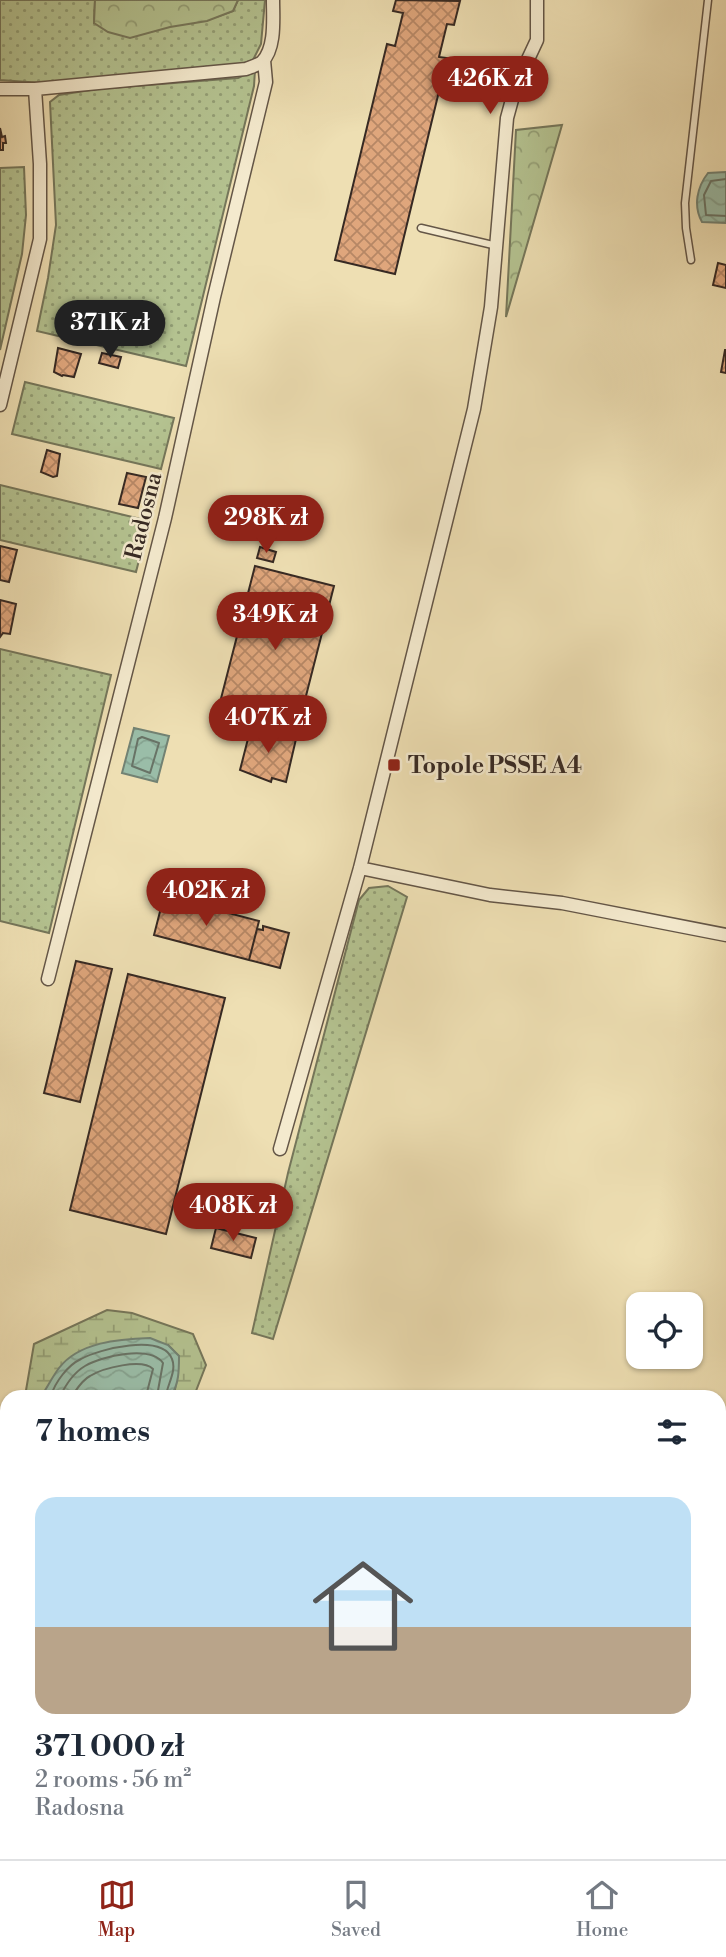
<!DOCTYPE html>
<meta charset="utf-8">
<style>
body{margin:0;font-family:"Libre Bodoni",serif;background:#f6f6f7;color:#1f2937;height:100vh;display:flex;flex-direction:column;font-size:26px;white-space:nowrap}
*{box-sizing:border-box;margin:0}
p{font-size:23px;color:#747a83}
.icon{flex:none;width:38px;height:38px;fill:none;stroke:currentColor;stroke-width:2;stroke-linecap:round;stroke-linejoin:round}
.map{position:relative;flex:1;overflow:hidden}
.side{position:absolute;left:0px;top:1390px;width:726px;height:471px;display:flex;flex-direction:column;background:#fff;border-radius:21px 21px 0 0;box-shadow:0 2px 5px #0004}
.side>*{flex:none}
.tools{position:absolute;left:626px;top:1292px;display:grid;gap:14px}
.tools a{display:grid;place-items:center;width:77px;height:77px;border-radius:14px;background:#fff;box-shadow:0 2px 5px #0004;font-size:35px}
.price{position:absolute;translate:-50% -60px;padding:0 16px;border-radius:24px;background:#8f2418;color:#fff;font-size:23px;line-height:46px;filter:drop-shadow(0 2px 4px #0008)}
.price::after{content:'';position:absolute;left:50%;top:42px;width:21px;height:16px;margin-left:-10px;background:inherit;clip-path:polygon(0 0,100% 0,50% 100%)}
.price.active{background:#222;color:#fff}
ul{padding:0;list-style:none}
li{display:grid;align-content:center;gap:14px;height:371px;padding:0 35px}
li span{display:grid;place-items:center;height:217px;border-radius:21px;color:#555}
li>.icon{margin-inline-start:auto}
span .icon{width:126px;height:126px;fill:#fffc;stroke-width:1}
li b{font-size:30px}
h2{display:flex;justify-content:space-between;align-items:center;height:84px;padding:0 35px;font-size:30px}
.dock{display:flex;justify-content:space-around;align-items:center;height:98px;border-top:2px solid #e0e1e3;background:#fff;font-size:19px;color:#747a83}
.dock a{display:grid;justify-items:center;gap:4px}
.dock .active{color:#8f2418}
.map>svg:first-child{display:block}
</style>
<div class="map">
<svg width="726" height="1859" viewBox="0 0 726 1859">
<defs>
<pattern id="grass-dots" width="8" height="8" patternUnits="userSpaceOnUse" patternTransform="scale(1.75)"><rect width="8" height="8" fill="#b4c290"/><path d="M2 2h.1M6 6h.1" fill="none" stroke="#939e75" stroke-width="1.8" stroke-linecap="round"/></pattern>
<pattern id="forest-crowns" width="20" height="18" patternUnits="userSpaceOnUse" patternTransform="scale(1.75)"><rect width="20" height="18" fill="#b4c290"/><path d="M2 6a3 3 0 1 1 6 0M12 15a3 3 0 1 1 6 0" fill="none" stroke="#939e75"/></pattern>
<pattern id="wetland-marsh" width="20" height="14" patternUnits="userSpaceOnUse" patternTransform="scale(1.75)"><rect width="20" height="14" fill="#b4c290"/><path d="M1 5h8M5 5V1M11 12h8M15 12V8" fill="none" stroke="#939e75"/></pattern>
<pattern id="water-waves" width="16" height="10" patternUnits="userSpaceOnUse" patternTransform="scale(1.75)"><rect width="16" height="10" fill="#9abda8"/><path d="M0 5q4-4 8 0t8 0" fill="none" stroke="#85a290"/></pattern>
<pattern id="building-cross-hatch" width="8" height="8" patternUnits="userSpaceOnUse" patternTransform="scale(1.75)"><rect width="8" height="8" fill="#dfa67c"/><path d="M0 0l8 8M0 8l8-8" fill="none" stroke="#b68765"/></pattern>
</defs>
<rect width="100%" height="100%" fill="#eedfb3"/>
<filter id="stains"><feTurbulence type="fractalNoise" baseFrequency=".00286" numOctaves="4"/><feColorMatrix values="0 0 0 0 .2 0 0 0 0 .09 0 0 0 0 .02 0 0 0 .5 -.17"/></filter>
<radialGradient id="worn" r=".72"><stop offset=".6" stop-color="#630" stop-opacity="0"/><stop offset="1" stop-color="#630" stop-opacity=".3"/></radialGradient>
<path fill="url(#grass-dots)" stroke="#75765a" stroke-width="2" d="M0,0H95L94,23C145,26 183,31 233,11L238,0H265L261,44L253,60L228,68L42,83L0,80Z
M255,70L254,86L186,366L37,331L48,278L56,225L50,102L59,95L97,89L238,78Z
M24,167L26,215L22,254L0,350V168Z
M25,382L174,418L161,469L12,434Z
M0,485L149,521L136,572L0,540Z
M0,649L111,675L49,933L0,921Z
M388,886L407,897L273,1339L252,1333L288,1173L359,900L369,888Z
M0,1594H7V1696H0Z
M726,1615V1758H719V1619Z
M0,1714L7,1715V1823L0,1825Z
M719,1780L726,1781V1859L644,1857L638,1859H453V1853H719Z"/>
<path fill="url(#forest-crowns)" stroke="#75765a" stroke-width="2" d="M95,0H238L233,11L207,21L170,27L130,38L108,32L94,23Z
M562,125L506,317L516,130Z"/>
<path fill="url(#wetland-marsh)" stroke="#75765a" stroke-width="2" d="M107,1310L132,1313L193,1334L206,1365L194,1396H171L175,1390L179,1356L168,1345L44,1392L45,1396H25L34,1344Z"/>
<path fill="url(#water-waves)" stroke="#728273" stroke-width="2" d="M726,172V223L702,222C693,206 697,187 708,173Z
M134,728L169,736L157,782L122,773Z
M150,1338L168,1345L179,1356C179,1370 179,1384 171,1396H45L44,1392C49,1384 53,1376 59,1368C79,1342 119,1339 150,1338Z"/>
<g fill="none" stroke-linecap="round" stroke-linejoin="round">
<path stroke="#687366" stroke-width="2" d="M726,179L711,181L704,195L706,215L726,216
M142,737L159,743L150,773L132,766L138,739Z
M51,1396C55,1382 68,1365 81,1359C99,1349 162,1333 172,1359C177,1371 167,1385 166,1396
M60,1396C66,1385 73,1373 85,1366C102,1356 150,1345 163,1363L157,1396
M72,1396C77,1389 82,1380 90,1376C103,1368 142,1358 153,1369L146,1396"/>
</g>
<path fill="url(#building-cross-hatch)" stroke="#362923" stroke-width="2" d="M396,0L460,1L454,25L447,24L439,57L447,58L395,274L335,260L387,44L395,46L403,13L393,11Z
M0,128L2,137L5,136L6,143H3V150H0Z
M718,263L726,265V288L713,285Z
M58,348L81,354L74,377L63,375L62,376L54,372Z
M725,350H726V373L721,372Z
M102,353L121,357L118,368L99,363Z
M47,450L60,454L57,476L53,477L41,472Z
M127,473L146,477L138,508L119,504Z
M0,546L17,550L9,582L0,580Z
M260,547L276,552L273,562L257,558Z
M255,566L334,586L295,739L216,718Z
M0,600L16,604L10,634L3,633L0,637Z
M251,727L296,739L286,782L272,778L271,782L240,770Z
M164,896L259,921L249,960L154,935Z
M263,926L289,933L280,968L249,960L257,929L263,930Z
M76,961L112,969L80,1102L44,1093Z
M128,974L225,998L166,1234L70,1210Z
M216,1228L256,1238L251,1258L211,1248Z"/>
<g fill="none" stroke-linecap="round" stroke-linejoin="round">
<g stroke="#645647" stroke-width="9">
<path id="lane" d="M421,228L497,246
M691,260L686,228L685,203L708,0"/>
</g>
<g stroke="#645647" stroke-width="15">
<path id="street" d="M0,89H35L246,69C251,67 258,65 262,62C276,48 273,18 273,0
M0,405L40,239V164L35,89
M360,868L490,895L562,903L726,935
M48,979L165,518L214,297L266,82L264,60
M280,1149L360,868L474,409L491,307L507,118L516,85L537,40V0"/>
</g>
<g stroke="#362923" stroke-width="22">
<path id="primary" d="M0,1707L7,1708
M719,1767L726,1768"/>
</g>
<path stroke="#362923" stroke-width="2.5" stroke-dasharray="2 3.5" stroke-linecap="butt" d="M0,1654L7,1656
M719,1713L726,1714"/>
<use href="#lane" stroke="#f4eace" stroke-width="6"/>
<use href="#street" stroke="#f4eace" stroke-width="12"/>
<use href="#primary" stroke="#eedfb3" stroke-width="19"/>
</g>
<rect fill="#8f2418" stroke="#f4eace" stroke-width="2.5" x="387" y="758" width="14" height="14" rx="3.5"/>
<g text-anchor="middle" stroke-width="5" stroke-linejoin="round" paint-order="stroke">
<g font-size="23" fill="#362923" stroke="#f4eace">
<text transform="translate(143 516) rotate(-76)" y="8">Radosna</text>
</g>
<g font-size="23" font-weight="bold" fill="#362923" stroke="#f4eace" text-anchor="start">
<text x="408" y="773">Topole PSSE A4</text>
</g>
</g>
<rect width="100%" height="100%" filter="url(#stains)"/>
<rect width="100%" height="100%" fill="url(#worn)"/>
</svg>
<div class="tools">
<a><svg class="icon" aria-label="locate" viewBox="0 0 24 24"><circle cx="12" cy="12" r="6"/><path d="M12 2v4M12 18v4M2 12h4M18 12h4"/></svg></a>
</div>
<b class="price" style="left:490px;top:116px">426K zł</b>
<b class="price active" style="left:110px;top:360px">371K zł</b>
<b class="price" style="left:266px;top:555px">298K zł</b>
<b class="price" style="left:275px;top:652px">349K zł</b>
<b class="price" style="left:268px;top:755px">407K zł</b>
<b class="price" style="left:206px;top:928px">402K zł</b>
<b class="price" style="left:233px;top:1243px">408K zł</b>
<section class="side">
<h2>7 homes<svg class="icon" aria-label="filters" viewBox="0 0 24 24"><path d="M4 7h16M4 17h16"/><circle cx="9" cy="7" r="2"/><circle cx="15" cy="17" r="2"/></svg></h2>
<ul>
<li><span style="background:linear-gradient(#bfe0f5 60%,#b9a48a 0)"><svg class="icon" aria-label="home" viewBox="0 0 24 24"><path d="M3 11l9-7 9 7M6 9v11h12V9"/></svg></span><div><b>371 000 zł</b><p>2 rooms · 56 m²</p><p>Radosna</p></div></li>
</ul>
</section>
</div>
<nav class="dock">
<a class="active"><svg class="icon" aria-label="map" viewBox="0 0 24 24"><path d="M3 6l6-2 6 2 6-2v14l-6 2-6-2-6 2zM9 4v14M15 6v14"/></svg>Map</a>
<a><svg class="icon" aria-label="saved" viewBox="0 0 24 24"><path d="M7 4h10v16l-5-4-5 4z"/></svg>Saved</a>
<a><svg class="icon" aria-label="home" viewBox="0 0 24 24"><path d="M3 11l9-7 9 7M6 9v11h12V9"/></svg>Home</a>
</nav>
